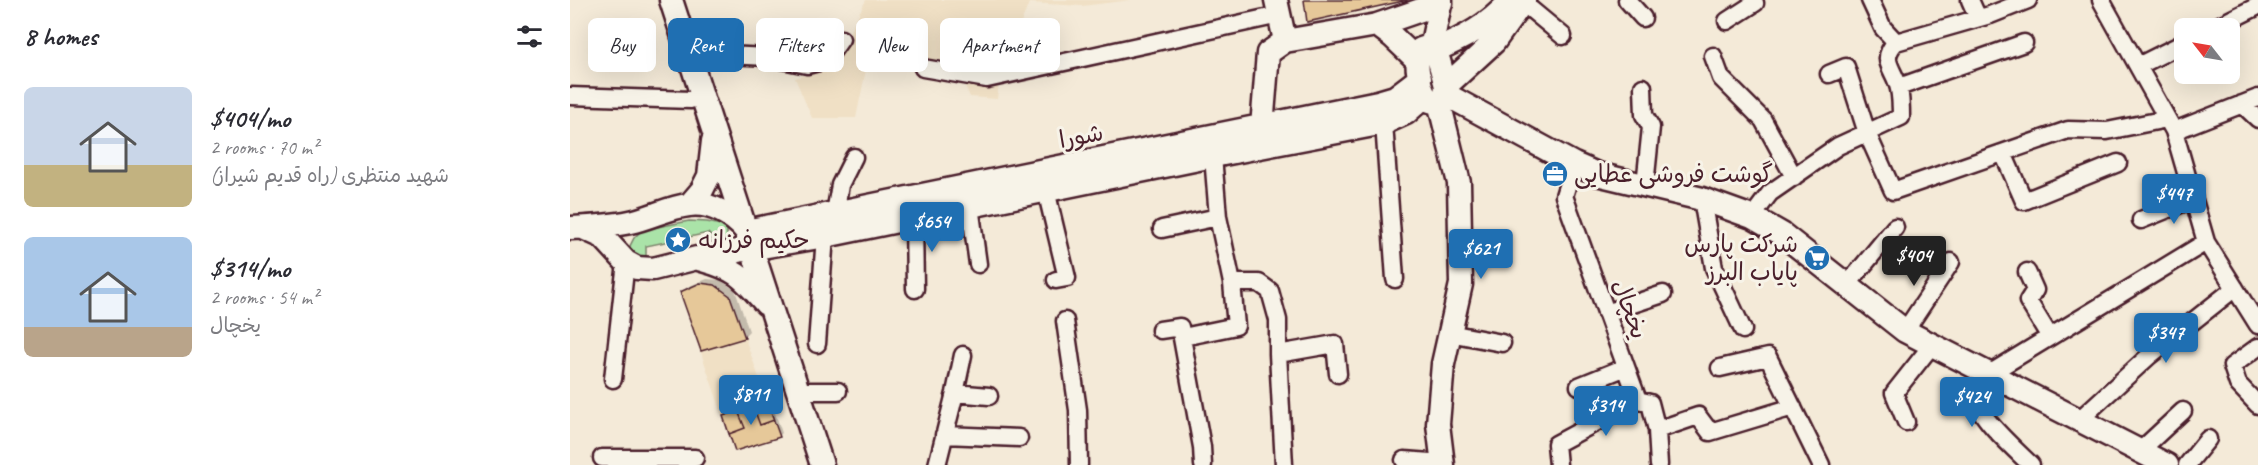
<!DOCTYPE html>
<meta charset="utf-8">
<style>
body{margin:0;font-family:Caveat,"Playpen Sans Arabic",sans-serif;background:#f7f7f7;color:#2b2b33;height:100vh;display:flex;flex-direction:column;font-size:22px;white-space:nowrap}
*{box-sizing:border-box;margin:0}
p{font-size:20px;color:#7c7c81}
.icon{flex:none;width:33px;height:33px;fill:none;stroke:currentColor;stroke-width:2;stroke-linecap:round;stroke-linejoin:round}
.map{position:relative;flex:1;overflow:hidden}
.side{display:flex;flex-direction:column;background:#fff;width:570px}
.side>*{flex:none}
.hud{position:absolute;left:18px;top:18px;width:570px;height:54px;display:flex;gap:12px}
.needle{width:39px;rotate:301deg}
.buttons{position:absolute;left:1604px;top:18px;display:grid;gap:12px}
.buttons a{display:grid;place-items:center;width:66px;height:66px;border-radius:9px;background:#fff;box-shadow:0 6px 24px #0002;font-size:30px}
.price{position:absolute;translate:-50% -51px;padding:0 14px;border-radius:6px;background:#1f6fb2;color:#fff;font-size:20px;line-height:39px;filter:drop-shadow(0 2px 3px #0008)}
.price::after{content:'';position:absolute;left:50%;top:36px;width:18px;height:14px;margin-left:-9px;background:inherit;clip-path:polygon(0 0,100% 0,50% 100%)}
.price.active{background:#222;color:#fff}
ul{padding:0;list-style:none}
li{display:flex;align-items:center;gap:18px;height:150px;padding:0 24px}
li span{display:grid;place-items:center;flex:none;width:168px;height:120px;border-radius:9px;color:#555}
li>.icon{margin-inline-start:auto}
span .icon{width:72px;height:72px;fill:#fffc;stroke-width:1}
li b{font-size:26px}
h2{display:flex;justify-content:space-between;align-items:center;height:72px;padding:0 24px;font-size:26px}
.chip{padding:0 21px;border-radius:9px;background:#fff;box-shadow:0 6px 24px #0002;font-size:21px;line-height:54px}
.chip.active{background:#1f6fb2;color:#fff}
main{display:flex;flex:1;min-height:0}
.map>svg:first-child{display:block}
</style>
<main>
<section class="side">
<h2>8 homes<svg class="icon" aria-label="filters" viewBox="0 0 24 24"><path d="M4 7h16M4 17h16"/><circle cx="9" cy="7" r="2"/><circle cx="15" cy="17" r="2"/></svg></h2>
<ul>
<li><span style="background:linear-gradient(#c9d6e8 65%,#c2b280 0)"><svg class="icon" aria-label="home" viewBox="0 0 24 24"><path d="M3 11l9-7 9 7M6 9v11h12V9"/></svg></span><div><b>$404/mo</b><p>2 rooms · 70 m²</p><p>شهید منتظری (راه قدیم شیراز)</p></div></li>
<li><span style="background:linear-gradient(#a9c7e8 75%,#b9a48a 0)"><svg class="icon" aria-label="home" viewBox="0 0 24 24"><path d="M3 11l9-7 9 7M6 9v11h12V9"/></svg></span><div><b>$314/mo</b><p>2 rooms · 54 m²</p><p>یخچال</p></div></li>
</ul>
</section>
<div class="map">
<svg width="1688" height="465" viewBox="0 0 1688 465">
<rect width="100%" height="100%" fill="#f4ead8"/>
<filter id="ink" filterUnits="userSpaceOnUse"><feTurbulence type="fractalNoise" baseFrequency=".0167" numOctaves="2"/><feDisplacementMap in="SourceGraphic" scale="12" xChannelSelector="R" yChannelSelector="G"/><feConvolveMatrix kernelMatrix="1 2 1 2 8 2 1 2 1" color-interpolation-filters="sRGB"/></filter>
<g filter="url(#ink)">
<path fill="#f0e0c5" d="M296,0H561L512,6L459,3L430,75L427,99L400,97L390,74L343,66L296,70L286,118H242L225,78L262,66Z
M130,283L145,285L160,296L210,437L165,451L110,292Z"/>
<path fill="#aae3a8" stroke="#7a816a" stroke-width="1.5" d="M119,221L137,222L151,225L157,230V237L151,243H142V237L138,233L76,246V260L61,253L60,246L64,238L72,230Z"/>
<path fill="#0003" d="M137,279L150,280L165,290L179,331L174,336L112,292L117,287Z
M200,398L212,433L209,436L155,417L158,413Z"/>
<path fill="#e6c899" stroke="#4a1f2b" stroke-width="1.5" d="M734,0H838L737,22Z
M130,283L145,285L160,296L175,338L131,351L110,292Z
M197,401L210,437L165,451L153,416Z
M197,401L204,420L190,425L183,406Z
M168,411L175,428L159,434L153,416Z"/>
<g fill="none" stroke-linecap="round" stroke-linejoin="round">
<g stroke="#4a1f2b" stroke-width="21">
<path id="street" d="M1057,0L1073,18
M1300,0L1313,28L1326,42
M1400,0L1408,18
M1531,0L1604,131L1636,242L1688,325
M952,2L993,36
M1157,21L1185,3L1184,0
M1644,28L1688,6
M118,53L197,57L237,65L256,60L271,39
M1143,56L1151,78L1193,120L1224,177
M1568,66L1614,43
M353,68L417,79L709,15
M1259,74L1276,67L1297,133L1323,191L1498,130L1537,131L1597,119
M1073,87L1074,115L1081,127L1075,185
M1329,87L1454,43
M0,96L121,100
M1672,104L1688,119
M814,123L825,279
M1604,131L1688,98
M1433,153L1454,201L1548,163
M1004,164L994,196L1068,400L1080,403L1087,430L1089,465
M476,190L497,278L486,280
M1132,199L1144,268L1173,330
M400,206L408,264
M265,213L270,185L284,157
M1182,217L1200,193L1268,146L1331,117C1331,108 1331,98 1329,89C1325,69 1308,61 1326,42L1420,15L1458,0
M344,218L345,289
M1571,220L1623,199
M592,229L648,217
M1457,272L1465,290L1458,301L1480,337
M662,283H689L700,291L708,320V354L714,465
M1278,284L1325,227
M1036,313L1093,294
M495,321L508,410L509,465
M590,330L610,327L632,447L633,465
M1335,331L1381,262
M879,333L932,343
M613,337L666,326L662,283L648,217L643,156
M247,344L255,236
M1688,347L1662,366L1668,384L1688,405
M708,354L765,344L768,374
M1150,368L1198,357L1251,465
M43,379L56,262
M1009,386L1056,367
M228,391H268
M385,393L419,396
M1509,420L1579,356L1665,288
M1336,422L1324,393L1362,345
M1087,430L1128,416L1140,432L1223,407
M374,435L449,438
M1570,451L1613,411
M32,458H125
M834,460L873,463
M367,465L385,393L393,355
M988,465L986,444L1068,400
M1461,465C1449,453 1407,416 1407,400C1408,391 1415,382 1419,374L1636,242
M1617,465L1638,439"/>
</g>
<g stroke="#4a1f2b" stroke-width="27">
<path id="secondary" d="M101,0L252,465
M706,0L715,41L807,25L871,3
M807,25L823,37L847,60
M857,47L866,50L876,86L875,94L869,102C863,102 859,102 856,97C849,87 846,65 848,54L851,49Z
M861,48L871,0
M866,50C894,38 919,25 939,2
M876,86L924,42L954,0
M875,94L1004,164L1027,174L1132,199L1182,217L1212,234L1335,331L1597,465
M869,102L889,183L891,284L873,364L868,424L873,465
M692,127L698,53L715,41
M120,204L132,190L139,176L143,141
M0,228C20,227 41,226 60,222C80,218 99,207 119,205C140,202 163,215 176,231L808,102L825,97L850,78
M13,228L33,237L56,262L67,268L83,269L127,258L255,236L643,156L814,123L836,113L855,96
M132,260C168,270 172,277 196,304"/>
</g>
<use href="#street" stroke="#f7f3e8" stroke-width="16"/>
<use href="#secondary" stroke="#f7f3e8" stroke-width="22"/>
</g>
</g>
<defs>
<g id="office-disc" transform="scale(1.35)"><circle r="9.5" fill="#1f6fb2" stroke="#f7f3e8"/><path d="M-6-3h4V-5.5h4V-3h4V5H-6ZM-1-4.5V-3h2v-1.5ZM-6 0V1H6V0Z" fill="#fff"/></g>
<g id="sight-disc" transform="scale(1.35)"><circle r="9.5" fill="#1f6fb2" stroke="#f7f3e8"/><path d="M0-6L1.8-2.2L6-1.7L2.9 1.2L3.7 5.4L0 3.3L-3.7 5.4L-2.9 1.2L-6-1.7L-1.8-2.2Z" fill="#fff"/></g>
<g id="supermarket-disc" transform="scale(1.35)"><circle r="9.5" fill="#1f6fb2" stroke="#f7f3e8"/><path d="M-6-5.5h2.5l.6 2H6L4.5 2H-2.5L-4.4-4H-6ZM-1.5 3.2a1.3 1.3 0 1 0 .1 0ZM3 3.2a1.3 1.3 0 1 0 .1 0Z" fill="#fff"/></g>
</defs>
<g fill-rule="evenodd">
<use href="#office-disc" x="985" y="174"/>
<use href="#sight-disc" x="108" y="240"/>
<use href="#supermarket-disc" x="1247" y="258"/>
</g>
<g text-anchor="middle" stroke-width="6" stroke-linejoin="round" paint-order="stroke">
<g font-size="24" fill="#4a1f2b" stroke="#f7f3e8">
<text transform="translate(511 136) rotate(-11)" y="8">شورا</text>
<text transform="translate(1060 309) rotate(70)" y="8">یخچال</text>
</g>
<g font-size="24" fill="#4a1f2b" stroke="#f7f3e8" text-anchor="start">
<text x="1004" y="182">گوشت فروشی عطایی</text>
<text x="128" y="248">حکیم فرزانه</text>
<text x="1228" y="252" text-anchor="end">شرکت پارس<tspan x="1228" dy="28">پایاب البرز</tspan></text>
</g>
</g>
</svg>
<div class="buttons">
<a><svg class="needle" viewBox="-14 -14 28 28"><path d="M0-13l5 13h-10z" fill="#e53935"/><path d="M0 13l5-13h-10z" fill="#7c7c81"/></svg></a>
</div>
<b class="price" style="left:1604px;top:225px">$447</b>
<b class="price" style="left:362px;top:253px">$654</b>
<b class="price" style="left:911px;top:280px">$621</b>
<b class="price active" style="left:1344px;top:287px">$404</b>
<b class="price" style="left:1596px;top:364px">$347</b>
<b class="price" style="left:181px;top:426px">$811</b>
<b class="price" style="left:1402px;top:428px">$424</b>
<b class="price" style="left:1036px;top:437px">$314</b>
<div class="hud">
<a class="chip">Buy</a>
<a class="chip active">Rent</a>
<a class="chip">Filters</a>
<a class="chip">New</a>
<a class="chip">Apartment</a>
</div>
</div>
</main>
